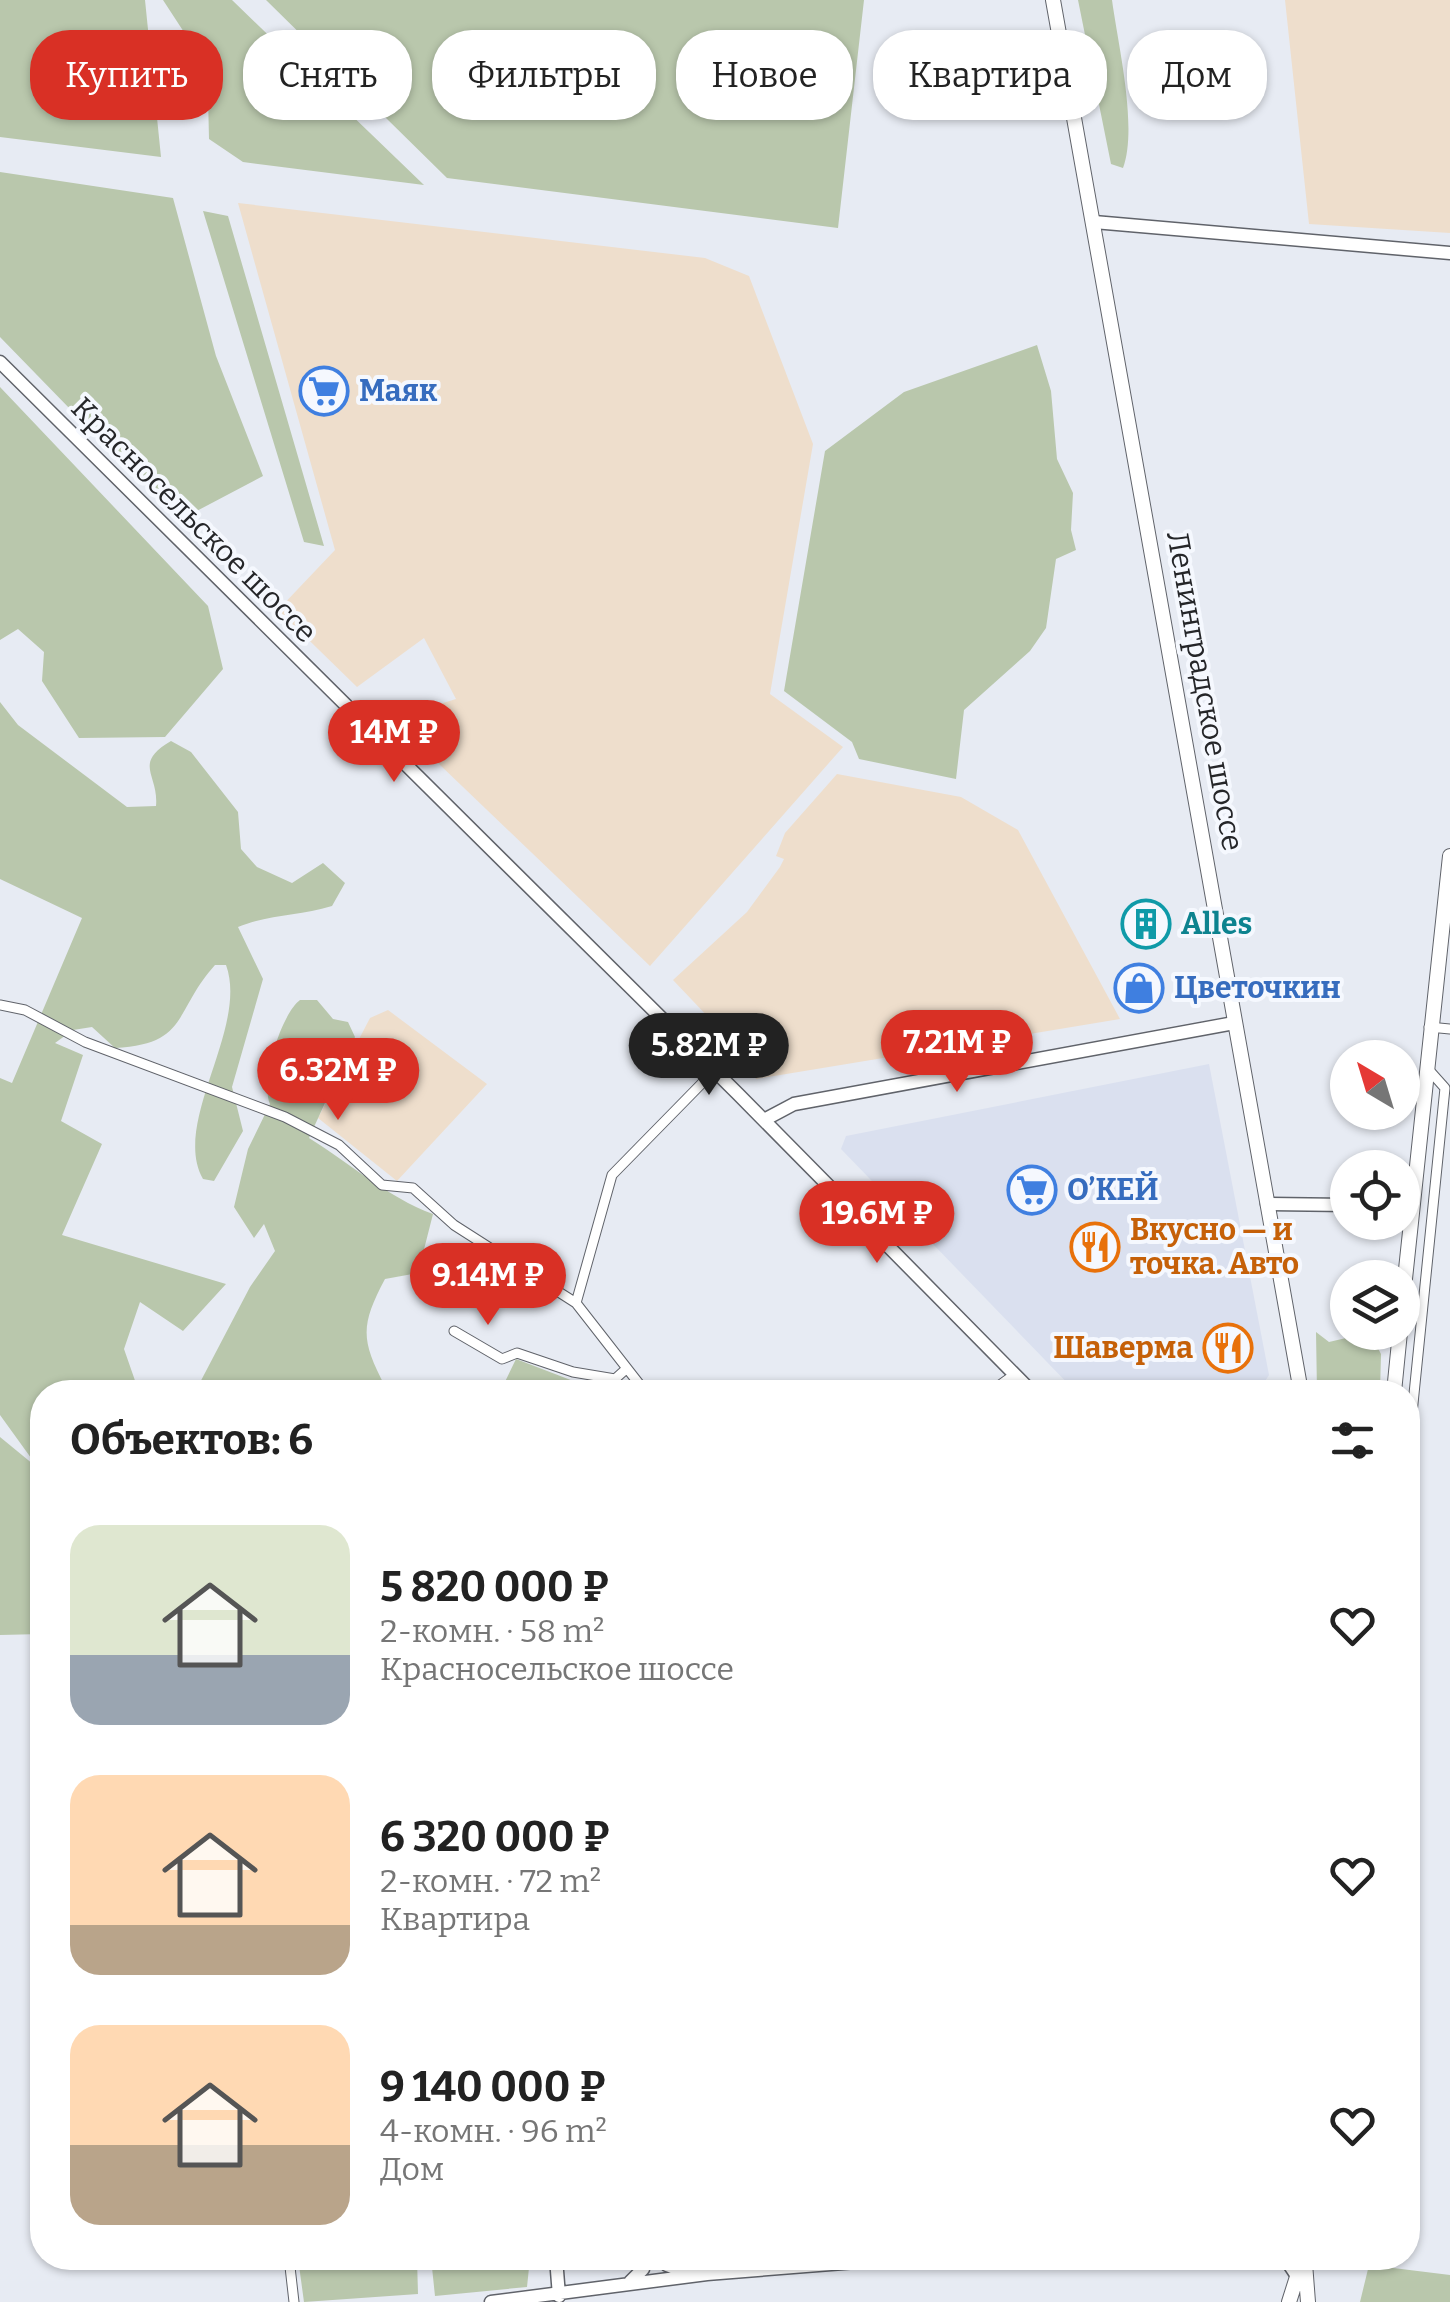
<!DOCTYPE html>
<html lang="ru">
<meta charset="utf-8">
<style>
body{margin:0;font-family:Bitter,serif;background:#f2f2f2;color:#222;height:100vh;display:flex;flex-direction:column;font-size:38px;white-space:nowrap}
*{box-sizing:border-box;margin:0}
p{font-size:32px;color:#767676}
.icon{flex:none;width:55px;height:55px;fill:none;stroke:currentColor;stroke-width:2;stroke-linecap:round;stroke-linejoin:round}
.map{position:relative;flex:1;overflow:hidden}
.details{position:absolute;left:30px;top:1380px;width:1390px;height:890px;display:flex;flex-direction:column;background:#fff;border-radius:40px;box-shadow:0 2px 8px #0004}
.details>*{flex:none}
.hud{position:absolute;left:30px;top:30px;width:1390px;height:90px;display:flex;gap:20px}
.needle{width:65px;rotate:322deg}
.buttons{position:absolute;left:1330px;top:1040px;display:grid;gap:20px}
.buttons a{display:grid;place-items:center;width:90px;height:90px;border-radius:50%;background:#fff;box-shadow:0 2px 8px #0004;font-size:50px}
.price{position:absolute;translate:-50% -85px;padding:0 22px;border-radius:35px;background:#d93025;color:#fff;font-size:32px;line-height:65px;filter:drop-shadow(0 2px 5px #0008)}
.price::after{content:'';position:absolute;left:50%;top:60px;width:30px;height:22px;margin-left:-15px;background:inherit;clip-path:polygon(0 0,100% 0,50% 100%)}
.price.active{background:#222;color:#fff}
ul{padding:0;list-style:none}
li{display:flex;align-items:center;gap:30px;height:250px;padding:0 40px}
li span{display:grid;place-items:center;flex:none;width:280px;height:200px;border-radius:30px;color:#555}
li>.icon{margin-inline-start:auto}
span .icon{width:120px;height:120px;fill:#fffc;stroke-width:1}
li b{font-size:42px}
h2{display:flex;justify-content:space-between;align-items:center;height:120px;padding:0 40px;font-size:42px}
.pill{padding:0 35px;border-radius:40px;background:#fff;box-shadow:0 2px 8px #0004;font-size:35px;line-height:90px}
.pill.active{background:#d93025;color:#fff}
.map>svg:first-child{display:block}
</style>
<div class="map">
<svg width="1450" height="2302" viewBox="0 0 1450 2302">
<rect width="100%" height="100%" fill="#e7ebf3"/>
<path fill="#dae0ef" d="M1209,1064L1269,1375L1258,1392H1076L841,1149L846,1136Z"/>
<path fill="#eedecc" d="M1285,0H1450V233L1309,224Z
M238,203L705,258L749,276L813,444L770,694L843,747L650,966L392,719L456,699L424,638L357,687L278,610L335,550Z
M837,774L961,797L1018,830L1120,1019L756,1079L749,1060L673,980L747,912L780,867L784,859L776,856L785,833Z
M388,1010L487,1084L397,1181L318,1118L370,1018Z"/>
<path fill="#b9c7ac" d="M0,0H145L161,157L0,137Z
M163,0H232L424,185L243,162L209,139L208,96L179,77L193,46Z
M266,0H864L838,228L447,178Z
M1078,0H1112C1118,45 1138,127 1123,168L1111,164Z
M0,172L173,198L216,356L263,476L191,514L143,484L0,337Z
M203,211L228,216L324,546L304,542Z
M1037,345L1051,391L1057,459L1073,493L1071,530L1076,550L1056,559L1046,628L1030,651L964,710L956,779L859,759L852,742L784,691L825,451L904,392Z
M0,387L208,606L223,669L165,737L79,738L42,681L44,652L18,629L0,640Z
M0,702L18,725L127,807L156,806C159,774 132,764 171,741L191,752L238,812L241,849L257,867L292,883L323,863L345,883L332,906C299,916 270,914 238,927L263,979L232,1087L243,1131L214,1181L203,1179C171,1123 249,1028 226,965H215C173,1012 189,1044 115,1048L92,1027L73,1030L55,1043L83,1055L61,1121L102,1144L62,1235L226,1284L183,1331L140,1302L124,1349L139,1392H42V1634L0,1635V1437L39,1469L0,1415V1078L12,1083L82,918L0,879Z
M300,1000H317L333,1019L348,1022L355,1037L309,1138C351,1164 387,1197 433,1214L418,1273L385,1279C360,1326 361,1340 385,1386L414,1392H195L250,1287L275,1251L264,1224L254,1238L234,1207L248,1149L270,1104C260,1083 281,1014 300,1000Z
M1316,1332L1329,1342L1346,1338L1348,1333H1370L1381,1354L1380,1392H1317Z
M516,1359L602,1392H500Z
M298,2258H417L418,2294L304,2302Z
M431,2258H530L527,2287L435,2296Z
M1369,2265L1450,2275V2302H1360Z"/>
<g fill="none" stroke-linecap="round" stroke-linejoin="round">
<g stroke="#60636a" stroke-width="11">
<path id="street" d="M0,1005L25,1010L85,1042L285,1117L339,1145L382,1185L413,1188L454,1225L576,1303
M1429,1027L1450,1029
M454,1331L502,1359L517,1353L573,1372L615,1379L625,1370
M698,1392H655L640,1385L576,1303L612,1175L712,1073
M971,1392L1000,1385L1014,1375
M1408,1453L1445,1088L1428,1069
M289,2258L294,2302"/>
</g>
<g stroke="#60636a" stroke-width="15">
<path id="secondary" d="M1094,222L1450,253
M0,362L738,1094L1032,1392
M764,1120L794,1104L1234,1023
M1267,1204L1348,1205
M556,2258L559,2296
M661,2258L667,2265L690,2273
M1269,2258L1287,2261L1297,2276
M630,2282L643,2269L639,2258
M491,2302L707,2274L907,2258"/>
</g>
<g stroke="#60636a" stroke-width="16">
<path id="primary" d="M1053,0L1301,1392
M1402,1307L1450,856
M1394,1392L1400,1332
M1305,2263L1308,2302
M1289,2302L1303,2258"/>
</g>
<use href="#street" stroke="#fff" stroke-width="9"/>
<use href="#secondary" stroke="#fff" stroke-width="12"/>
<use href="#primary" stroke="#fff" stroke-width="14"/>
</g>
<defs>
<g id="supermarket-ring" transform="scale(2.5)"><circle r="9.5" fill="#f5f8fe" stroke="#3f7fe0" stroke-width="1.5"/><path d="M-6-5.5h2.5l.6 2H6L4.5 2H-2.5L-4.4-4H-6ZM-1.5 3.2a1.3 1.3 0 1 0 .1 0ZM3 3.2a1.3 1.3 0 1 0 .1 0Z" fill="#3f7fe0"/></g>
<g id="building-ring" transform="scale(2.5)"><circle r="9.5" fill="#f5f8fe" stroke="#0f9aa8" stroke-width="1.5"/><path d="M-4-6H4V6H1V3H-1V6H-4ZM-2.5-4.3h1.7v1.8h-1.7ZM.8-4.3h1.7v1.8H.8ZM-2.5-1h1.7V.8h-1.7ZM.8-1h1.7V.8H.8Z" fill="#0f9aa8"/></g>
<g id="shop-ring" transform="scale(2.5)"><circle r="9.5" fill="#f5f8fe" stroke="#3f7fe0" stroke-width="1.5"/><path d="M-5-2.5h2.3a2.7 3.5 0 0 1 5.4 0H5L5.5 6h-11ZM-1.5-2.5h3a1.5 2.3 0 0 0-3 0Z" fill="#3f7fe0"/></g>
<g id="restaurant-ring" transform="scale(2.5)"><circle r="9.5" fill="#f5f8fe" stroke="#e8710a" stroke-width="1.5"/><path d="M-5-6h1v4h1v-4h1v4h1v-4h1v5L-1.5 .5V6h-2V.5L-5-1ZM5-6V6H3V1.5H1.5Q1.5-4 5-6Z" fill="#e8710a"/></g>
</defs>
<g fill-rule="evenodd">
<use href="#supermarket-ring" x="324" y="391"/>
<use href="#building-ring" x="1146" y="924"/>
<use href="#shop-ring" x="1139" y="988"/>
<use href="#supermarket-ring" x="1032" y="1190"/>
<use href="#restaurant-ring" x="1095" y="1247"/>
<use href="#restaurant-ring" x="1228" y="1348"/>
</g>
<g text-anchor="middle" stroke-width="8" stroke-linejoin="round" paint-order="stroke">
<g font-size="30" font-weight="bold" fill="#366cbe" stroke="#f5f8fe" text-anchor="start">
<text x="359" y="401">Маяк</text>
<text x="1174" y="998">Цветочкин</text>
<text x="1067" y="1200">О’КЕЙ</text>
</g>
<g font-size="30" fill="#252629" stroke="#f5f8fe">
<text transform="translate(194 520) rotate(45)" y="10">Красносельское шоссе</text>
<text transform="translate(1205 691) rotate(80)" y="10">Ленинградское шоссе</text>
</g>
<g font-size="30" font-weight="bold" fill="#0d838f" stroke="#f5f8fe" text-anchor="start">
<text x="1181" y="934">Alles</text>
</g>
<g font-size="30" font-weight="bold" fill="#c56008" stroke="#f5f8fe" text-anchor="start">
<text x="1130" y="1240">Вкусно — и<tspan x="1130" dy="34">точка. Авто</tspan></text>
<text x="1193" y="1358" text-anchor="end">Шаверма</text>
</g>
</g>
</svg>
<div class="buttons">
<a><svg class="needle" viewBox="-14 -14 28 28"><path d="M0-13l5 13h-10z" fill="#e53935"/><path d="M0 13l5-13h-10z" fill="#767676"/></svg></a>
<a><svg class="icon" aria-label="locate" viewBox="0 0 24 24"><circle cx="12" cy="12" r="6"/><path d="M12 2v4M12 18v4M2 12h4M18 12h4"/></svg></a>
<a><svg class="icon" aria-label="layers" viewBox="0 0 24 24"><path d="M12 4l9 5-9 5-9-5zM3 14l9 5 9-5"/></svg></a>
</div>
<b class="price" style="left:394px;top:785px">14M ₽</b>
<b class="price" style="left:957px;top:1095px">7.21M ₽</b>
<b class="price active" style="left:709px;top:1098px">5.82M ₽</b>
<b class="price" style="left:338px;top:1123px">6.32M ₽</b>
<b class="price" style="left:877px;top:1266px">19.6M ₽</b>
<b class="price" style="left:488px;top:1328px">9.14M ₽</b>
<div class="hud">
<a class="pill active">Купить</a>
<a class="pill">Снять</a>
<a class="pill">Фильтры</a>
<a class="pill">Новое</a>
<a class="pill">Квартира</a>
<a class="pill">Дом</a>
</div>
<section class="details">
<h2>Объектов: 6<svg class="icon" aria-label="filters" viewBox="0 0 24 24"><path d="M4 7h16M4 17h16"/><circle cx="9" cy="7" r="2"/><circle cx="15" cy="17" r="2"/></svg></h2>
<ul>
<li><span style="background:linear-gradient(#dfe7d0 65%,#9aa5b1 0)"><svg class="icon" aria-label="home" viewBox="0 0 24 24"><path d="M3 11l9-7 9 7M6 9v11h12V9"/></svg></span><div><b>5 820 000 ₽</b><p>2-комн. · 58 m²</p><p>Красносельское шоссе</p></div><svg class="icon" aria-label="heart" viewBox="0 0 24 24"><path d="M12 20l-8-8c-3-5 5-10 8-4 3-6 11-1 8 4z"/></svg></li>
<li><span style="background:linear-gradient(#ffd9b3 75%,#b9a48a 0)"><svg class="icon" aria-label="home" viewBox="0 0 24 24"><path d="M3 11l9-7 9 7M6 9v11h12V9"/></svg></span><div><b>6 320 000 ₽</b><p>2-комн. · 72 m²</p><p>Квартира</p></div><svg class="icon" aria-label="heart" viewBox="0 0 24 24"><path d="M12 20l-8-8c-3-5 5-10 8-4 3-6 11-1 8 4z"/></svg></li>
<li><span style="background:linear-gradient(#ffd9b3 60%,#b9a48a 0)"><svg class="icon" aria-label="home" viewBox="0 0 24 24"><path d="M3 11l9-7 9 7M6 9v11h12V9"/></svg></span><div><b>9 140 000 ₽</b><p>4-комн. · 96 m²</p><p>Дом</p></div><svg class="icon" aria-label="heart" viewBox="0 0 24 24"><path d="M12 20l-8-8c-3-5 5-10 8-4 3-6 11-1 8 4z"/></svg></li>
</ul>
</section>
</div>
